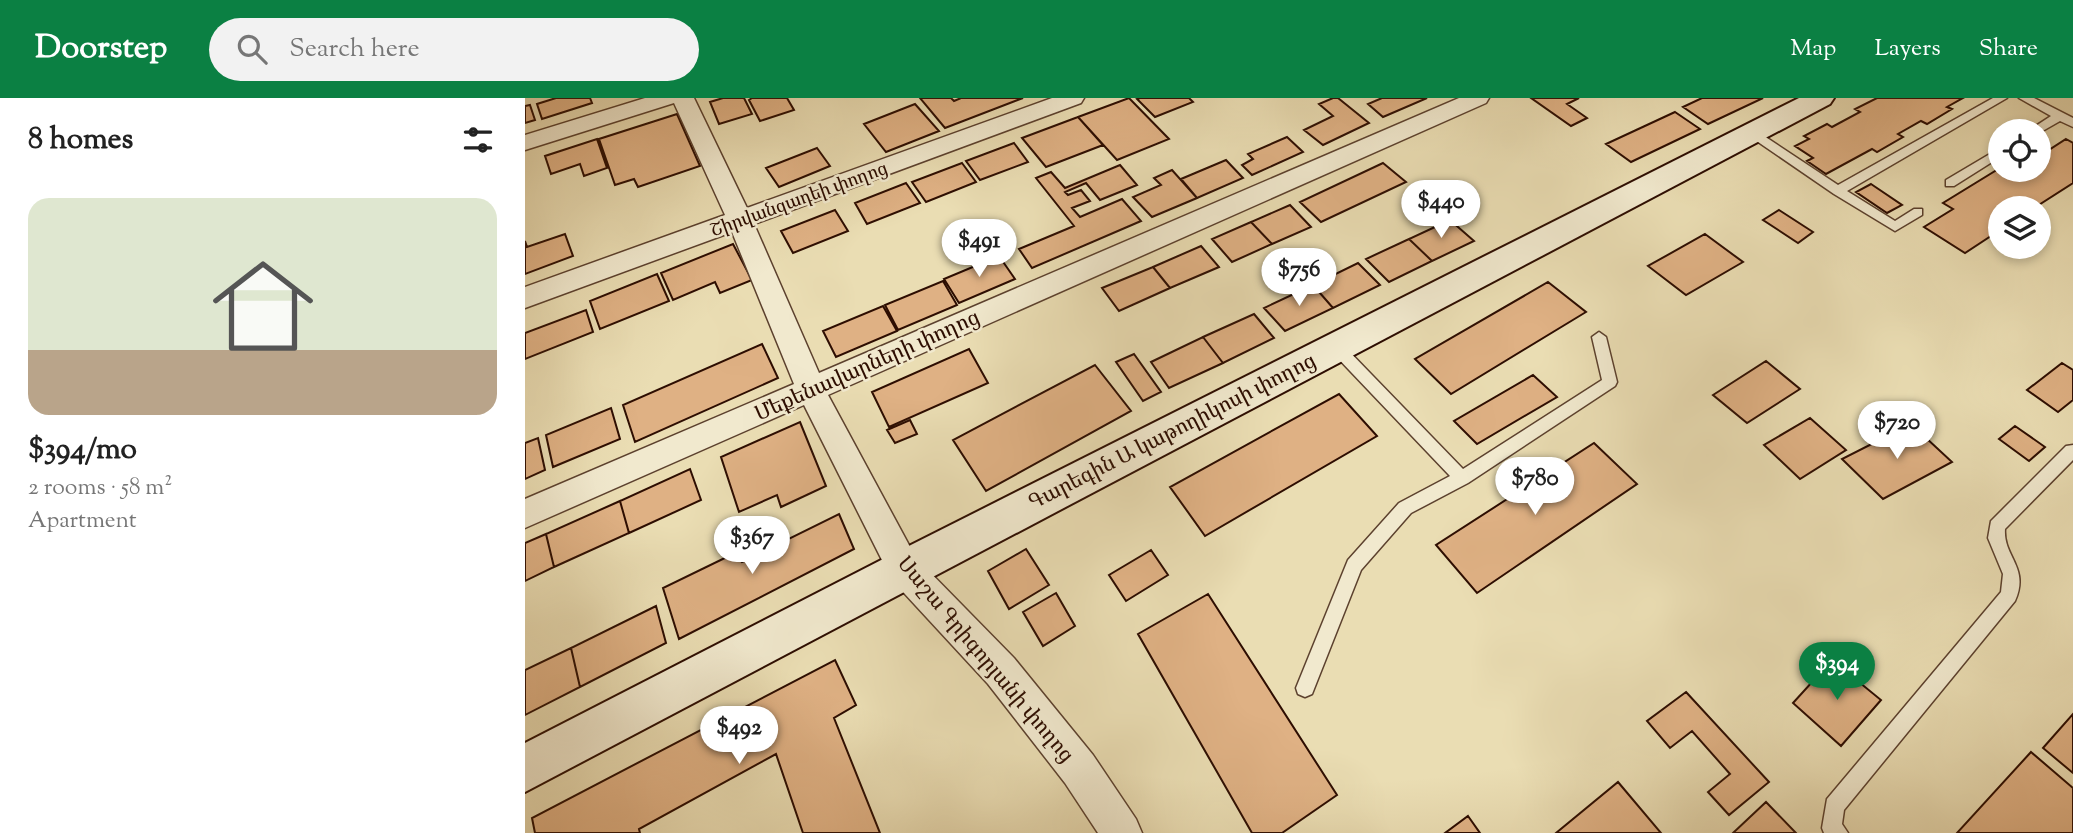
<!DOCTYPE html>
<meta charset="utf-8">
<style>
body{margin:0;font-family:"Sorts Mill Goudy","Noto Serif Armenian",serif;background:#f2f2f2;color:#222;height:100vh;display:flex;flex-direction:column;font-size:26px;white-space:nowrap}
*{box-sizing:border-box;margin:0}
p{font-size:23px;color:#767676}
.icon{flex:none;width:38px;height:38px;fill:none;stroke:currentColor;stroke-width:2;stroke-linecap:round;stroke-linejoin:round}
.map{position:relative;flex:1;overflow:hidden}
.side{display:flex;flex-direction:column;background:#fff;width:525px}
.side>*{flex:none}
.buttons{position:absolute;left:1463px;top:21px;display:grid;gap:14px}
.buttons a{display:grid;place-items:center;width:63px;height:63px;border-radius:50%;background:#fff;box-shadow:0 4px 10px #0003;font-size:35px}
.price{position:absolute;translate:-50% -60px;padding:0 16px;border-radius:24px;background:#fff;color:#222;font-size:23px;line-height:46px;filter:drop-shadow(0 2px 4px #0008)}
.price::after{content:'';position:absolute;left:50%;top:42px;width:21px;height:16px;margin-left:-10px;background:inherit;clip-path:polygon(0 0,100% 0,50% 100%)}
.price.selected{background:#0b8043;color:#fff}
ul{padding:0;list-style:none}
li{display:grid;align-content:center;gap:14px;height:371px;padding:0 28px}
li span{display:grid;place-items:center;height:217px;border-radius:21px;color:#555}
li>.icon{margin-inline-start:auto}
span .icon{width:126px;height:126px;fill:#fffc;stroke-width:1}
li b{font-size:30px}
h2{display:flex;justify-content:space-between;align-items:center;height:84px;padding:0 28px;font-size:30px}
header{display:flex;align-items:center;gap:42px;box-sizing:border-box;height:98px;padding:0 35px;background:#0b8043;color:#fff}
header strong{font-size:33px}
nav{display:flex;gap:38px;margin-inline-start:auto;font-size:24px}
.search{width:490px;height:63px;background:#f2f2f2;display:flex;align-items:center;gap:18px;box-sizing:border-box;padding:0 24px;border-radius:38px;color:#767676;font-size:26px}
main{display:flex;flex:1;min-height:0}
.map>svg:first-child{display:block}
</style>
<header>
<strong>Doorstep</strong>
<div class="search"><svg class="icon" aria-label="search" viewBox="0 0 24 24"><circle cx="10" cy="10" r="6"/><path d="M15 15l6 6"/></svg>Search here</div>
<nav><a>Map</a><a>Layers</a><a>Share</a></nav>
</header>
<main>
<section class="side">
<h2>8 homes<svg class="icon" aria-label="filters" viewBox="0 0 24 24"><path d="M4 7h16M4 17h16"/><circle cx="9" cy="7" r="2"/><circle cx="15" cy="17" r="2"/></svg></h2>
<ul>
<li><span style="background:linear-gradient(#dfe7d0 70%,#b9a48a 0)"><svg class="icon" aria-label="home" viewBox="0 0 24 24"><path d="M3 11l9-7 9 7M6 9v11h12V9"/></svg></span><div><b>$394/mo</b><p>2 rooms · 58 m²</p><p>Apartment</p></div></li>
</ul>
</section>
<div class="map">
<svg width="1548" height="735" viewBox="0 0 1548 735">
<rect width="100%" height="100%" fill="#eaddb3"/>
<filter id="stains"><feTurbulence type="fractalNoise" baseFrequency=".00286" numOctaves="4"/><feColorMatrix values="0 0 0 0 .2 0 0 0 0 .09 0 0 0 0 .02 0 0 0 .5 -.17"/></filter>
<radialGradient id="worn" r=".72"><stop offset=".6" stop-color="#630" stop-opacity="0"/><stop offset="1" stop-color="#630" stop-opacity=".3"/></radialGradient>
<path fill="#dfb184" stroke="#2d0d01" stroke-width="2" d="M31,0H65L67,5L17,21L12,6Z
M198,0H219L227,16L194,26L185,4Z
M227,0H262L269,12L235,23L224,2Z
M395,0H426L429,3L436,0H498L420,30Z
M604,0L644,41L592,62L553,19Z
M615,0H664L668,4L630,19L612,1Z
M808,0H813L844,25L798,47L779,32L808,18L794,6Z
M857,0H902L858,19L843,6Z
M1006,0H1054L1042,6L1062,20L1046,28Z
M1177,0H1238L1183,26L1158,9Z
M1352,0H1438L1422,9L1427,11L1402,26L1396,23L1373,36L1378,39L1352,54L1347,51L1301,76L1282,63L1288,60L1270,48L1284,41L1279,38L1302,26L1307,29L1335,14L1330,11Z
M390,6L414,33L361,54L339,26Z
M5,7L10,22L0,25V8Z
M1150,14L1175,31L1106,64L1081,46Z
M152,16L175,68L113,89L109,81L90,87L74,41Z
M553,19L578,47L521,69L497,40Z
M762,39L778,54L727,77L717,67L728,61L723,56Z
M72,41L82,70L59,78L55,66L26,76L20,58Z
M1541,41L1548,45V85L1509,110H1475V132L1440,155L1399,129L1428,111L1418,105L1475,70L1514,72V56L1516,57Z
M489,45L503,64L455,82L441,63Z
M292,50L305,68L254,89L241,70Z
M701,62L718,80L672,100L656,81Z
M437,65L451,84L401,104L387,84Z
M858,65L881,84L796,124L775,104Z
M595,67L612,87L575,102L561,85L540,94L543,97L556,92L565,103L547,110L555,119L597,101L616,123L507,170L494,151L549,128L511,80L526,74L540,90Z
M647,72L672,100L627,119L608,99L636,87L629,80Z
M381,85L395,105L342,126L330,105Z
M1346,86L1377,107L1362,115L1331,94Z
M765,107L786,129L747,146L726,124Z
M310,112L323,133L268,155L256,133Z
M1254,112L1288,134L1273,145L1238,122Z
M925,122L949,143L907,163L884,141Z
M726,124L747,146L707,164L687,141Z
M40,136L48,158L0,176V143L2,149Z
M1180,136L1218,164L1161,197L1123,168Z
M884,141L907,163L864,184L841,161Z
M208,146L227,182L195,195L190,184L148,202L136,175Z
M676,148L694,169L645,190L628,169Z
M474,158L490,181L434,205L419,181Z
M833,165L855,187L808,210L788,187Z
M628,169L645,190L594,213L577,190Z
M132,176L144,203L75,231L65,203Z
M418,183L432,207L373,232L360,207Z
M1023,184L1061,214L926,296L890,261Z
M788,187L808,210L760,233L739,210Z
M358,208L372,233L311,259L298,233Z
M61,212L68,234L0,261V235Z
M729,216L749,240L698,265L678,239Z
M678,239L698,265L644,290L626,264Z
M237,246L253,280L110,344L98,307Z
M444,251L463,285L364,329L347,294Z
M609,256L636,294L618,303L591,264Z
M1241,263L1275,291L1222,325L1188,297Z
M1537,265L1548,272V302L1533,314L1502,292Z
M570,267L606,313L461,393L428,342Z
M1008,277L1032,299L952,346L929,323Z
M814,296L852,338L680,438L645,389Z
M86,310L95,341L28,369L21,337Z
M1285,320L1321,352L1275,381L1239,347Z
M385,322L392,336L370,345L362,332Z
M275,324L301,388L256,409L252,397L214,414L196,359Z
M1386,326L1427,364L1358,401L1317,361Z
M1490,328L1520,349L1504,363L1474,341Z
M13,340L20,372L0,381V345Z
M1069,345L1112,386L952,495L911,447Z
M165,371L176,402L104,435L95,403Z
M95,403L104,435L29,469L21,436Z
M314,416L329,451L154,541L138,490L208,456L217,464Z
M21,436L29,469L0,483V445Z
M501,451L524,487L484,511L463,473Z
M626,452L643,477L601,503L584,477Z
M531,495L550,528L518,548L498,514Z
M683,496L812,697L757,735H727L613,536Z
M131,508L141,545L55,589L46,550Z
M46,550L55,589L0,617V572Z
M310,562L331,607L309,620L355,735H278L251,656L114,731L115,735H10L7,720Z
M1307,562L1356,602L1316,648L1268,605Z
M1161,594L1244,684L1204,717L1183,694L1205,676L1167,633L1145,650L1122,623Z
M1548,616V675L1518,650Z
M1506,654L1548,690V735H1432Z
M1093,684L1136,735H1031Z
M1241,704L1271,735H1208Z
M943,718L955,735H920Z"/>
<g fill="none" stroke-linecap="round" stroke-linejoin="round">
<g stroke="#5c412e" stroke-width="3">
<path id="lane" d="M1468,0H1482L1322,93L1370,123L1389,111H1397V117L1370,133L1309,96L1220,35L1226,31L1230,32L1313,87Z
M1494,0H1509L1548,20V29L1535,23L1514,35L1503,33L1526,18Z
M1475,50V59L1429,88H1421V82Z
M1074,234L1081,239L1092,284L1090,288L943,385L886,415L836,472L787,596L780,599L773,596L771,590L823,462L874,405L925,378L806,253L804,249L806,245H816L938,371L1077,282L1067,239Z
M1548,347V362L1480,431C1478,459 1505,469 1490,503L1319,712L1317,726L1323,735H1299L1297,730L1302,701L1476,494L1478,476L1463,440L1466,423L1541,348Z"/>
</g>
<g stroke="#5c412e" stroke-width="3">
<path id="street" d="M120,0H169L222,110L527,0H559L556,5L229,126L294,275L934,0H964L961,5L303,297L391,460L489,560L568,657L611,721L617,735H573L540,685L463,586L367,482L279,307L0,430V401L269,286L207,134L0,210V189L200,117L149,5L0,52V37Z"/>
</g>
<g stroke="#2d0d01" stroke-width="4">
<path id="secondary" d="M1274,0H1309L1305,6L0,694V645L364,458Z"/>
</g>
<use href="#lane" fill="#f1e9ce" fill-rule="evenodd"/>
<use href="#street" fill="#f1e9ce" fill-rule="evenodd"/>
<use href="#secondary" fill="#f1e9ce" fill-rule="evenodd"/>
</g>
<g text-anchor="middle" stroke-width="5" stroke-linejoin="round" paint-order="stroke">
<g font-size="18" fill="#2d0d01" stroke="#f1e9ce">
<text transform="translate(274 101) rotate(-20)" y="6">Շիրվանզադեի փողոց</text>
</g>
<g font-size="21" fill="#2d0d01" stroke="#f1e9ce">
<text transform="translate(342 267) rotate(-24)" y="7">Մեքենավարների փողոց</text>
<text transform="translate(647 333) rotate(-27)" y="7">Գարեգին Ա կաթողիկոսի փողոց</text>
<text transform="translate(461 561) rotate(50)" y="7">Սաշա Գրիգորյանի փողոց</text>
</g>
</g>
<rect width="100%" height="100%" filter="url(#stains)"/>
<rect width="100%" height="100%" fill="url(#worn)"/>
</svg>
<div class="buttons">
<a><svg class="icon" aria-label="locate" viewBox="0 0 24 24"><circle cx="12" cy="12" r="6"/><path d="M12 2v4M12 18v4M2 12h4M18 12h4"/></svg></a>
<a><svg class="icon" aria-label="layers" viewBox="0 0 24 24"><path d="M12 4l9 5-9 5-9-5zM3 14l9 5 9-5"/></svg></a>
</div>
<b class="price" style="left:916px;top:142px">$440</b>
<b class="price" style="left:454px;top:181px">$491</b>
<b class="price" style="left:774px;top:210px">$756</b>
<b class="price" style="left:1372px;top:363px">$720</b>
<b class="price" style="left:1010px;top:419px">$780</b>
<b class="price" style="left:227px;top:478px">$367</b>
<b class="price selected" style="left:1312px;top:604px">$394</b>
<b class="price" style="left:214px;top:668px">$492</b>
</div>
</main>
